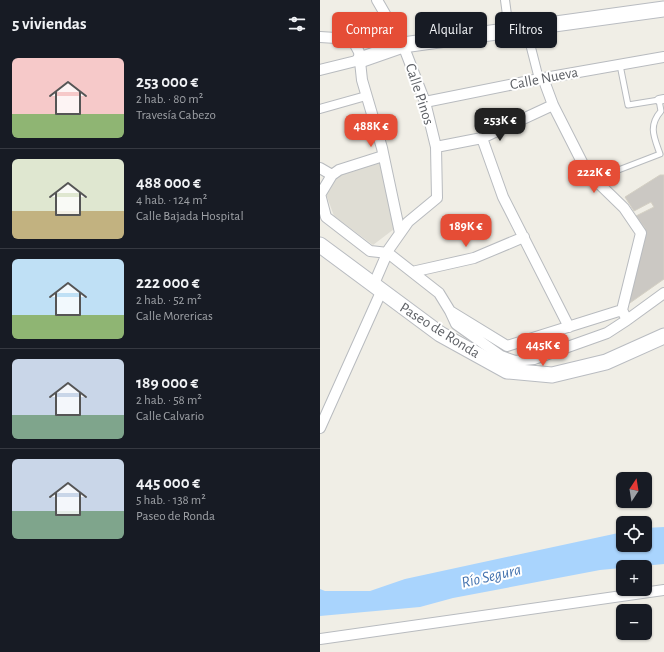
<!DOCTYPE html>
<html lang="es">
<meta charset="utf-8">
<style>
body{margin:0;font-family:"Alegreya Sans",sans-serif;background:#20242c;color:#f1f3f6;height:100vh;display:flex;flex-direction:column;font-size:15px;white-space:nowrap}
*{box-sizing:border-box;margin:0}
p{font-size:13px;color:#9ea1a6}
.icon{flex:none;width:22px;height:22px;fill:none;stroke:currentColor;stroke-width:2;stroke-linecap:round;stroke-linejoin:round}
.map{position:relative;flex:1;overflow:hidden}
.sheet{display:flex;flex-direction:column;background:#171b24;width:320px}
.sheet>*{flex:none}
.top-card{position:absolute;left:12px;top:12px;width:272px;height:36px;display:flex;gap:8px}
.needle{width:26px;rotate:12deg}
.buttons{position:absolute;left:296px;top:472px;display:grid;gap:8px}
.buttons a{display:grid;place-items:center;width:36px;height:36px;border-radius:6px;background:#171b24;box-shadow:0 1px 3px #0004;font-size:20px}
.price{position:absolute;translate:-50% -34px;padding:0 9px;border-radius:8px;background:#e54d36;color:#fff;font-size:13px;line-height:26px;filter:drop-shadow(0 1px 2px #0008)}
.price::after{content:'';position:absolute;left:50%;top:24px;width:12px;height:9px;margin-left:-6px;background:inherit;clip-path:polygon(0 0,100% 0,50% 100%)}
.price.current{background:#222;color:#fff}
ul{padding:0;list-style:none}
li{display:flex;align-items:center;gap:12px;height:100px;padding:0 12px}
li+li{border-top:1px solid #363941}
li span{display:grid;place-items:center;flex:none;width:112px;height:80px;border-radius:6px;color:#555}
li>.icon{margin-inline-start:auto}
span .icon{width:48px;height:48px;fill:#fffc;stroke-width:1}
li b{font-size:17px}
h2{display:flex;justify-content:space-between;align-items:center;height:48px;padding:0 12px;font-size:17px}
.pill{padding:0 14px;border-radius:6px;background:#171b24;box-shadow:0 1px 3px #0004;font-size:14px;line-height:36px}
.pill.current{background:#e54d36;color:#fff}
main{display:flex;flex:1;min-height:0}
.map>svg:first-child{display:block}
</style>
<main>
<section class="sheet">
<h2>5 viviendas<svg class="icon" aria-label="filters" viewBox="0 0 24 24"><path d="M4 7h16M4 17h16"/><circle cx="9" cy="7" r="2"/><circle cx="15" cy="17" r="2"/></svg></h2>
<ul>
<li><span style="background:linear-gradient(#f6c9c9 70%,#8fb573 0)"><svg class="icon" aria-label="home" viewBox="0 0 24 24"><path d="M3 11l9-7 9 7M6 9v11h12V9"/></svg></span><div><b>253 000 €</b><p>2 hab. · 80 m²</p><p>Travesía Cabezo</p></div></li>
<li><span style="background:linear-gradient(#dfe7d0 65%,#c2b280 0)"><svg class="icon" aria-label="home" viewBox="0 0 24 24"><path d="M3 11l9-7 9 7M6 9v11h12V9"/></svg></span><div><b>488 000 €</b><p>4 hab. · 124 m²</p><p>Calle Bajada Hospital</p></div></li>
<li><span style="background:linear-gradient(#bfe0f5 70%,#8fb573 0)"><svg class="icon" aria-label="home" viewBox="0 0 24 24"><path d="M3 11l9-7 9 7M6 9v11h12V9"/></svg></span><div><b>222 000 €</b><p>2 hab. · 52 m²</p><p>Calle Morericas</p></div></li>
<li><span style="background:linear-gradient(#c9d6e8 70%,#7fa58c 0)"><svg class="icon" aria-label="home" viewBox="0 0 24 24"><path d="M3 11l9-7 9 7M6 9v11h12V9"/></svg></span><div><b>189 000 €</b><p>2 hab. · 58 m²</p><p>Calle Calvario</p></div></li>
<li><span style="background:linear-gradient(#c9d6e8 65%,#7fa58c 0)"><svg class="icon" aria-label="home" viewBox="0 0 24 24"><path d="M3 11l9-7 9 7M6 9v11h12V9"/></svg></span><div><b>445 000 €</b><p>5 hab. · 138 m²</p><p>Paseo de Ronda</p></div></li>
</ul>
</section>
<div class="map">
<svg width="344" height="652" viewBox="0 0 344 652">
<rect width="100%" height="100%" fill="#f0eee6"/>
<path fill="#dfddd4" d="M60,160L74,229L53,245L14,216L6,194L19,170Z"/>
<path fill="#a9d4fd" d="M344,527V564L280,570L133,598L100,607L0,616V589L5,591H50L85,579L303,532V545H325V528Z"/>
<path fill="#cbc8c3" stroke="#d4d0c4" d="M340,175H344V279L307,305L314,257L325,228L316,216L334,207L331,202L314,211L305,197Z"/>
<g fill="none" stroke-linecap="round" stroke-linejoin="round">
<g stroke="#b8bbbf" stroke-width="7">
<path id="service" d="M275,179L340,154C334,137 328,126 341,111L339,100L308,105L300,65"/>
</g>
<g stroke="#b8bbbf" stroke-width="10">
<path id="pedestrian" d="M185,0L189,30
M206,28L219,79
M339,100L344,99
M0,109L46,96"/>
</g>
<g stroke="#b8bbbf" stroke-width="12">
<path id="minor" d="M0,37L32,39L39,52L42,80L62,148L80,233
M0,70L40,60
M223,78L233,105L267,172L304,208L321,233L302,310
M105,102L219,79L344,57
M162,138L183,197L249,327
M116,147L162,138L233,105
M0,168L12,175
M0,194L6,217L50,251L68,253L119,293L130,311L187,346L302,310
M0,195L12,175L19,170L63,156
M92,272L154,258L204,237
M53,286L69,249L88,222L117,198L116,147L105,102L83,45L57,0
M130,311L136,324L181,356L195,361L214,359L287,333L307,320L302,310
M307,320L344,293
M0,428L61,292
M0,639L344,590"/>
</g>
<g stroke="#b9bcc1" stroke-width="17">
<path id="secondary" d="M40,60L83,45L344,9
M0,245L120,334L187,371L232,375L286,362L344,336"/>
</g>
<use href="#service" stroke="#fff" stroke-width="5"/>
<use href="#pedestrian" stroke="#fff" stroke-width="8"/>
<use href="#minor" stroke="#fff" stroke-width="10"/>
<use href="#secondary" stroke="#fff" stroke-width="15"/>
</g>
<g text-anchor="middle" stroke-width="4" stroke-linejoin="round" paint-order="stroke">
<g font-size="15" fill="#5e6166" stroke="#fff">
<text transform="translate(224 78) rotate(-11)" y="5">Calle Nueva</text>
<text transform="translate(100 94) rotate(72)" y="5">Calle Pinos</text>
<text transform="translate(120 330) rotate(32)" y="5">Paseo de Ronda</text>
</g>
<g font-size="16" font-style="italic" fill="#4473af" stroke="#fff">
<text transform="translate(171 575) rotate(-13)" y="6">Río Segura</text>
</g>
</g>
</svg>
<div class="buttons">
<a><svg class="needle" viewBox="-14 -14 28 28"><path d="M0-13l5 13h-10z" fill="#e53935"/><path d="M0 13l5-13h-10z" fill="#9ea1a6"/></svg></a>
<a><svg class="icon" aria-label="locate" viewBox="0 0 24 24"><circle cx="12" cy="12" r="6"/><path d="M12 2v4M12 18v4M2 12h4M18 12h4"/></svg></a>
<a>+</a>
<a>−</a>
</div>
<b class="price current" style="left:180px;top:142px">253K €</b>
<b class="price" style="left:51px;top:148px">488K €</b>
<b class="price" style="left:274px;top:194px">222K €</b>
<b class="price" style="left:146px;top:248px">189K €</b>
<b class="price" style="left:223px;top:367px">445K €</b>
<div class="top-card">
<a class="pill current">Comprar</a>
<a class="pill">Alquilar</a>
<a class="pill">Filtros</a>
</div>
</div>
</main>
